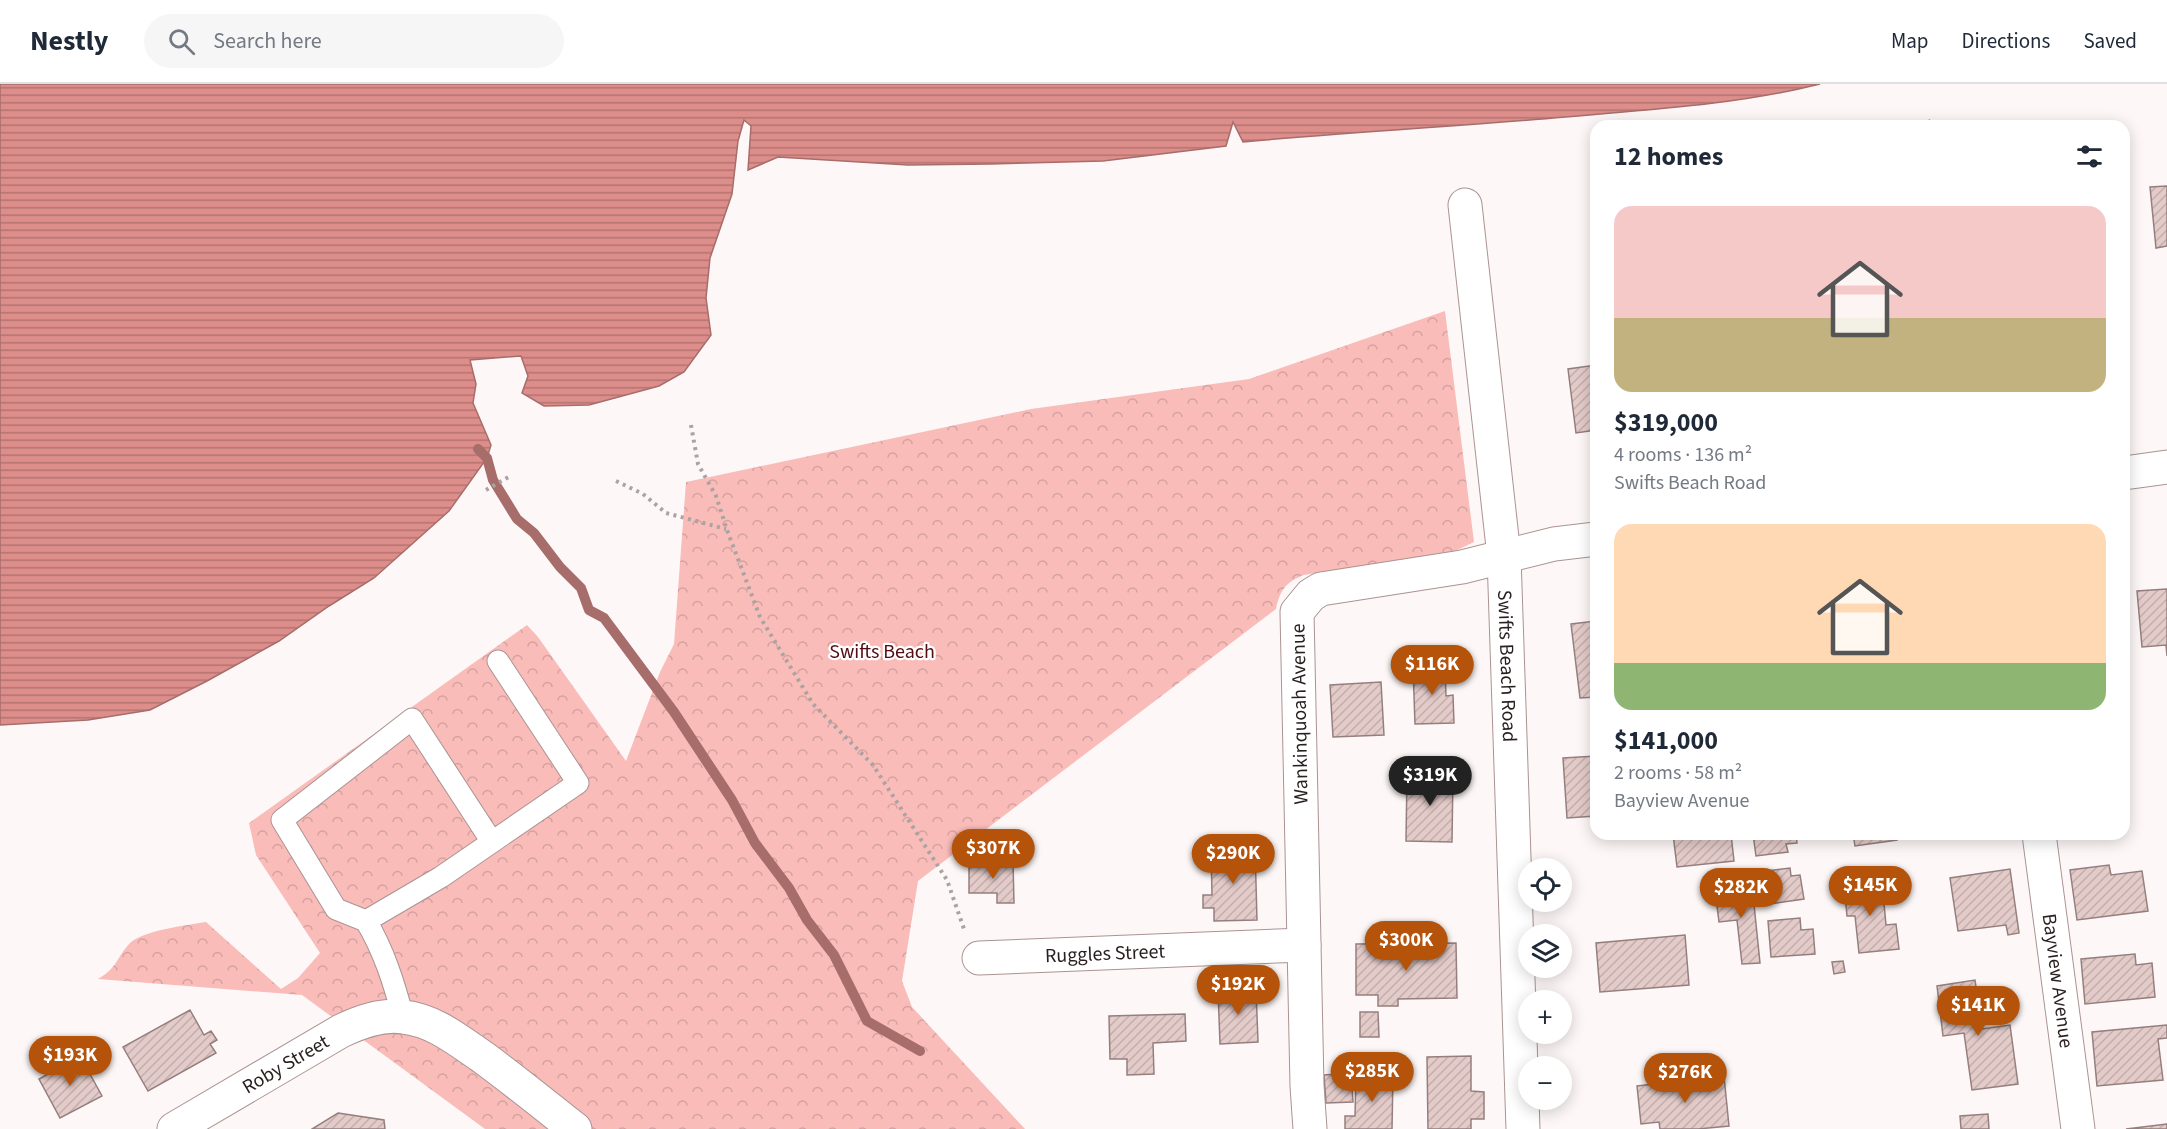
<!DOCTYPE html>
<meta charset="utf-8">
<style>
body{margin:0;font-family:"Source Sans 3",sans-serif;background:#f6f6f7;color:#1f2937;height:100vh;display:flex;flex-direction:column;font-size:22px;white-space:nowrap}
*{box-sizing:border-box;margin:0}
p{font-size:20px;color:#747a83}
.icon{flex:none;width:33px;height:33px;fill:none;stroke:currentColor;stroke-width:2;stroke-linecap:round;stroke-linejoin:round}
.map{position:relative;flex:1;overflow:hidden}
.sheet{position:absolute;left:1590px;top:36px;width:540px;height:720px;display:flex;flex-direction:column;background:#fff;border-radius:18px;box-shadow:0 3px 15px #0003}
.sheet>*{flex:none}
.buttons{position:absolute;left:1518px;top:774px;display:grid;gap:12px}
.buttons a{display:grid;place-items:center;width:54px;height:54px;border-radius:50%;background:#fff;box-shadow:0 3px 15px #0003;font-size:30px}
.price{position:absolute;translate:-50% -51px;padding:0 14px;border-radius:21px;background:#b45309;color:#fff;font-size:20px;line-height:39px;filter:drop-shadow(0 2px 3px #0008)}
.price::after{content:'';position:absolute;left:50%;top:36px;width:18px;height:14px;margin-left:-9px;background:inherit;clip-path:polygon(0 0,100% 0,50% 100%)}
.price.current{background:#222;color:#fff}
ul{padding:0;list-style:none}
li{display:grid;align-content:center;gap:12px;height:318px;padding:0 24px}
li span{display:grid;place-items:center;height:186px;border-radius:18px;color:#555}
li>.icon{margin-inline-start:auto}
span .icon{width:108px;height:108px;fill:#fffc;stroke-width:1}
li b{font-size:26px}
h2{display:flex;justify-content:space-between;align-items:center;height:72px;padding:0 24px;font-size:26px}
header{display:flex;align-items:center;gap:36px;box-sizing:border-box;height:84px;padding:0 30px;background:#fff;border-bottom:2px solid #e0e1e3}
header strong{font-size:28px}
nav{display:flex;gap:33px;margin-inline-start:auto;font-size:21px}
.search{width:420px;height:54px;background:#f6f6f7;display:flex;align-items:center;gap:15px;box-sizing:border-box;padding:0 21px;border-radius:33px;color:#747a83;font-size:22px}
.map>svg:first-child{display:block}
</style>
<header>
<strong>Nestly</strong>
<div class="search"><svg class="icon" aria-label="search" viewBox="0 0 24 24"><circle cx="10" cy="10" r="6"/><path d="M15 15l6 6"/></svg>Search here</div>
<nav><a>Map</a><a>Directions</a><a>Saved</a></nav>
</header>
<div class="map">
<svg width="2167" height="1045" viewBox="0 0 2167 1045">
<defs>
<pattern id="park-crowns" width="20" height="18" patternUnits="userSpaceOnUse" patternTransform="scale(1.5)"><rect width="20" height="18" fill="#f9bcb9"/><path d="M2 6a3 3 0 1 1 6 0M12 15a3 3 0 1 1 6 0" fill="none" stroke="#d5a19f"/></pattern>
<pattern id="water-rules" width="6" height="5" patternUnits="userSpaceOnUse" patternTransform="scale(1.5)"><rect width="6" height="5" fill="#dd8e8b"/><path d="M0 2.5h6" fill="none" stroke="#b37371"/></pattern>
<pattern id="building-hatch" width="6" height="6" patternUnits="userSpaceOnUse" patternTransform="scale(1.5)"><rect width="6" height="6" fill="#e3cbc9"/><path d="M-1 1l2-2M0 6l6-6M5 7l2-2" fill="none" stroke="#c3aeac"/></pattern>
</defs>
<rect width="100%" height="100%" fill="#fdf8f7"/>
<path fill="url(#park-crowns)" d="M1445,227L1474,458L1455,467L1304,491C1286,498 1280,506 1276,525L918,797L902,897L912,923L1025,1045H485L302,911L98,895C118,883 115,876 129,860C140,847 188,841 206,838L281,905L298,894L320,869L256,771L249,739L527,541L538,553L626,677L660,588L674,560L686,398L1031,325L1249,295Z"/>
<path fill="url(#water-rules)" stroke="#a76d6b" stroke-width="1.5" d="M0,0H1820C1748,18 1673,24 1600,30C1481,41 1362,47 1243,58L1233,38L1226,62L1103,77L991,80L908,81L778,73L748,86L751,42L744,36L738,57L732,110L710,174L706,214L711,251L684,288L659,302L589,321L544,322L522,309L528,292L521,272L470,276L476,300L473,319L491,361L487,374L449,427L374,494L329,522L279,557L207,597L150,626L88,636L0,641Z"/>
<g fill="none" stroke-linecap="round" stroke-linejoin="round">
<path stroke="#a76d6b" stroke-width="10" d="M478,365L487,374L493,396L517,435L534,449L560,483L581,504L589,526L604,534L674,628L732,716L755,759L789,804L807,836L834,871L867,937L920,967"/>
</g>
<path fill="url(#building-hatch)" stroke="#957f7e" stroke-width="1.5" d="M2167,102V162L2156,164L2150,103Z
M1596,281V346L1576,349L1568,285Z
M2167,505V572L2166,561L2142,563L2137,507Z
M1596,537V613L1580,614L1571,540Z
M1445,582L1446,612L1453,611L1454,639L1415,640L1413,583Z
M1381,598L1384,651L1333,653L1330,601Z
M1596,672V732L1567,734L1563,674Z
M1407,689H1453L1452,758L1406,757Z
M1673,750H1731L1734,777L1677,783Z
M1753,750H1796L1797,759L1786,760L1788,768L1756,772Z
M1853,750H1896L1897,756L1855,762Z
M1255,763L1257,836L1214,837V824H1203V811H1212L1211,764Z
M969,778H1013L1014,819H997V809H969Z
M2109,781L2111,791L2142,787L2148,827L2077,836L2070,786Z
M1790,784L1791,792L1800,791L1804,815L1763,821L1759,788Z
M2010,785L2019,849L2008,851L2006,841L1958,847L1950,794Z
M1882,797L1886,841L1896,840L1899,865L1859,869L1855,832H1847L1844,801Z
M1752,801L1760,879L1742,880L1737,836L1719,838L1715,806Z
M1800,834L1801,846L1813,845L1815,870L1771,873L1768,837Z
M1685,851L1689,901L1600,908L1596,859Z
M1456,859L1457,914L1398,915V922H1378V911H1356V860Z
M2135,870L2136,881L2152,879L2155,913L2085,920L2081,875Z
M1843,877L1845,888L1834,890L1832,878Z
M1975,896L1982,945L2010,941L2018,1000L1972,1006L1964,949L1943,952L1937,902Z
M1256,905L1258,958L1220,960L1218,906Z
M190,926L204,951L211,947L217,956L210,960L216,969L148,1007L123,963Z
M1360,928H1378L1379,953H1360Z
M1185,930L1186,957L1153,959L1154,990L1127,991V975H1110L1109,932Z
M2167,941V954L2158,955L2163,996L2097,1002L2092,948Z
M80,972L102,1012L60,1034L39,995Z
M1471,972V1007L1484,1008V1035H1471V1045H1428L1427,973Z
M1351,989L1353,1018L1326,1019L1324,991Z
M1356,991H1393L1392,1045H1345V1032H1355Z
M1724,992L1729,1042L1698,1045H1660L1659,1038L1641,1040L1637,1002Z
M338,1029L384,1036L385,1045H312Z
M1988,1030L1989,1045H1961L1960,1032Z
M2167,1040V1045H2126Z"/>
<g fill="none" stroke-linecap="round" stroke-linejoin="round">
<g stroke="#aa9392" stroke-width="23">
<path id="service" d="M366,837L336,825L282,736L412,635L492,758
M403,933C394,899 384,867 366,837L441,793L578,699L498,577"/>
</g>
<g stroke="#aa9392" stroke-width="35">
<g id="minor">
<path d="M1465,121L1504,472"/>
<path d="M2124,389L2167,383"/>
<path id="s1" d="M2039,750L2078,1045"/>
<path id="s2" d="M979,874L1304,861"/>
<path id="s3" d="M174,1045L341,947C360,938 381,930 403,933C434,936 459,957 484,974C515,997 545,1021 575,1045"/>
<path d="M1310,1045L1307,1002L1297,528L1311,511L1321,505L1462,483L1554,460L1596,455"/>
</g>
</g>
<g stroke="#aa9392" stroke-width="35">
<g id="tertiary">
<path id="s4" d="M1504,472L1523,1045"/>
</g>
</g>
<path stroke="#a9a3a2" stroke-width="4" stroke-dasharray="3 4.5" stroke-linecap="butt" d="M1928,36L1931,42
M691,341L698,380L716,412L727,446L760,533L813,620L873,681L947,796L964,845
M616,397L643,410L666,429L726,445
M486,406L512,391"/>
<use href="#service" stroke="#fff" stroke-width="21"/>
<use href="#minor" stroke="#fff" stroke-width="33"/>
<use href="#tertiary" stroke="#fff" stroke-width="33"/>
</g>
<g text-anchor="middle" stroke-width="4.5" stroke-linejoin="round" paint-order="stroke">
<g font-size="20" fill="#520c12" stroke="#fff">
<text x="882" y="574">Swifts Beach</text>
</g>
<g font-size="20" fill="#281f1f" stroke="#fff">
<text dy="7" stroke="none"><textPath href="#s4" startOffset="110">Swifts Beach Road</textPath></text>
<text transform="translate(1299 630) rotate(-91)" y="7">Wankinquoah Avenue</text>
<text dy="7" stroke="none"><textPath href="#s2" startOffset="126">Ruggles Street</textPath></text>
<text dy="7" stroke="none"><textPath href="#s1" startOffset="148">Bayview Avenue</textPath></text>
<text dy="7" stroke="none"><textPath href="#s3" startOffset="129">Roby Street</textPath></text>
</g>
</g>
</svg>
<div class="buttons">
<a><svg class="icon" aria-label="locate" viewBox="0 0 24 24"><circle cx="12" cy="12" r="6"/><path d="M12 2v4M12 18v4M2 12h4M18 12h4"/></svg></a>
<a><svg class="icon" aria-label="layers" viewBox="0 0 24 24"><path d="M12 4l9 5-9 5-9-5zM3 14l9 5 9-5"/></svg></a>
<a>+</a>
<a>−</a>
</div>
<b class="price" style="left:1432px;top:612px">$116K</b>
<b class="price current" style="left:1430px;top:723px">$319K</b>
<b class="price" style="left:993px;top:796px">$307K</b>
<b class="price" style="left:1233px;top:801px">$290K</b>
<b class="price" style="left:1870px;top:833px">$145K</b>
<b class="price" style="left:1741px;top:835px">$282K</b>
<b class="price" style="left:1406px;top:888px">$300K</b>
<b class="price" style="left:1238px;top:932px">$192K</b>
<b class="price" style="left:1978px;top:953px">$141K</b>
<b class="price" style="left:70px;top:1003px">$193K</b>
<b class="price" style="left:1372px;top:1019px">$285K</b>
<b class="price" style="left:1685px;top:1020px">$276K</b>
<section class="sheet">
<h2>12 homes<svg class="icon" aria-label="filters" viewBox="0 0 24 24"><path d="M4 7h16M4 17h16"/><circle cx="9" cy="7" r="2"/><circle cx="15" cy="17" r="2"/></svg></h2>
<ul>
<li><span style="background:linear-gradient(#f6c9c9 60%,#c2b280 0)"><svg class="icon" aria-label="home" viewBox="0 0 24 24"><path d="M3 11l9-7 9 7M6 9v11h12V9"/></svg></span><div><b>$319,000</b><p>4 rooms · 136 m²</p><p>Swifts Beach Road</p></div></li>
<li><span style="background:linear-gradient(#ffd9b3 75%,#8fb573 0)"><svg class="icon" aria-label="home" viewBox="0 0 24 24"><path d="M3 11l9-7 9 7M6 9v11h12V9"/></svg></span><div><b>$141,000</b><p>2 rooms · 58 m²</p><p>Bayview Avenue</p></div></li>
</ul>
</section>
</div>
